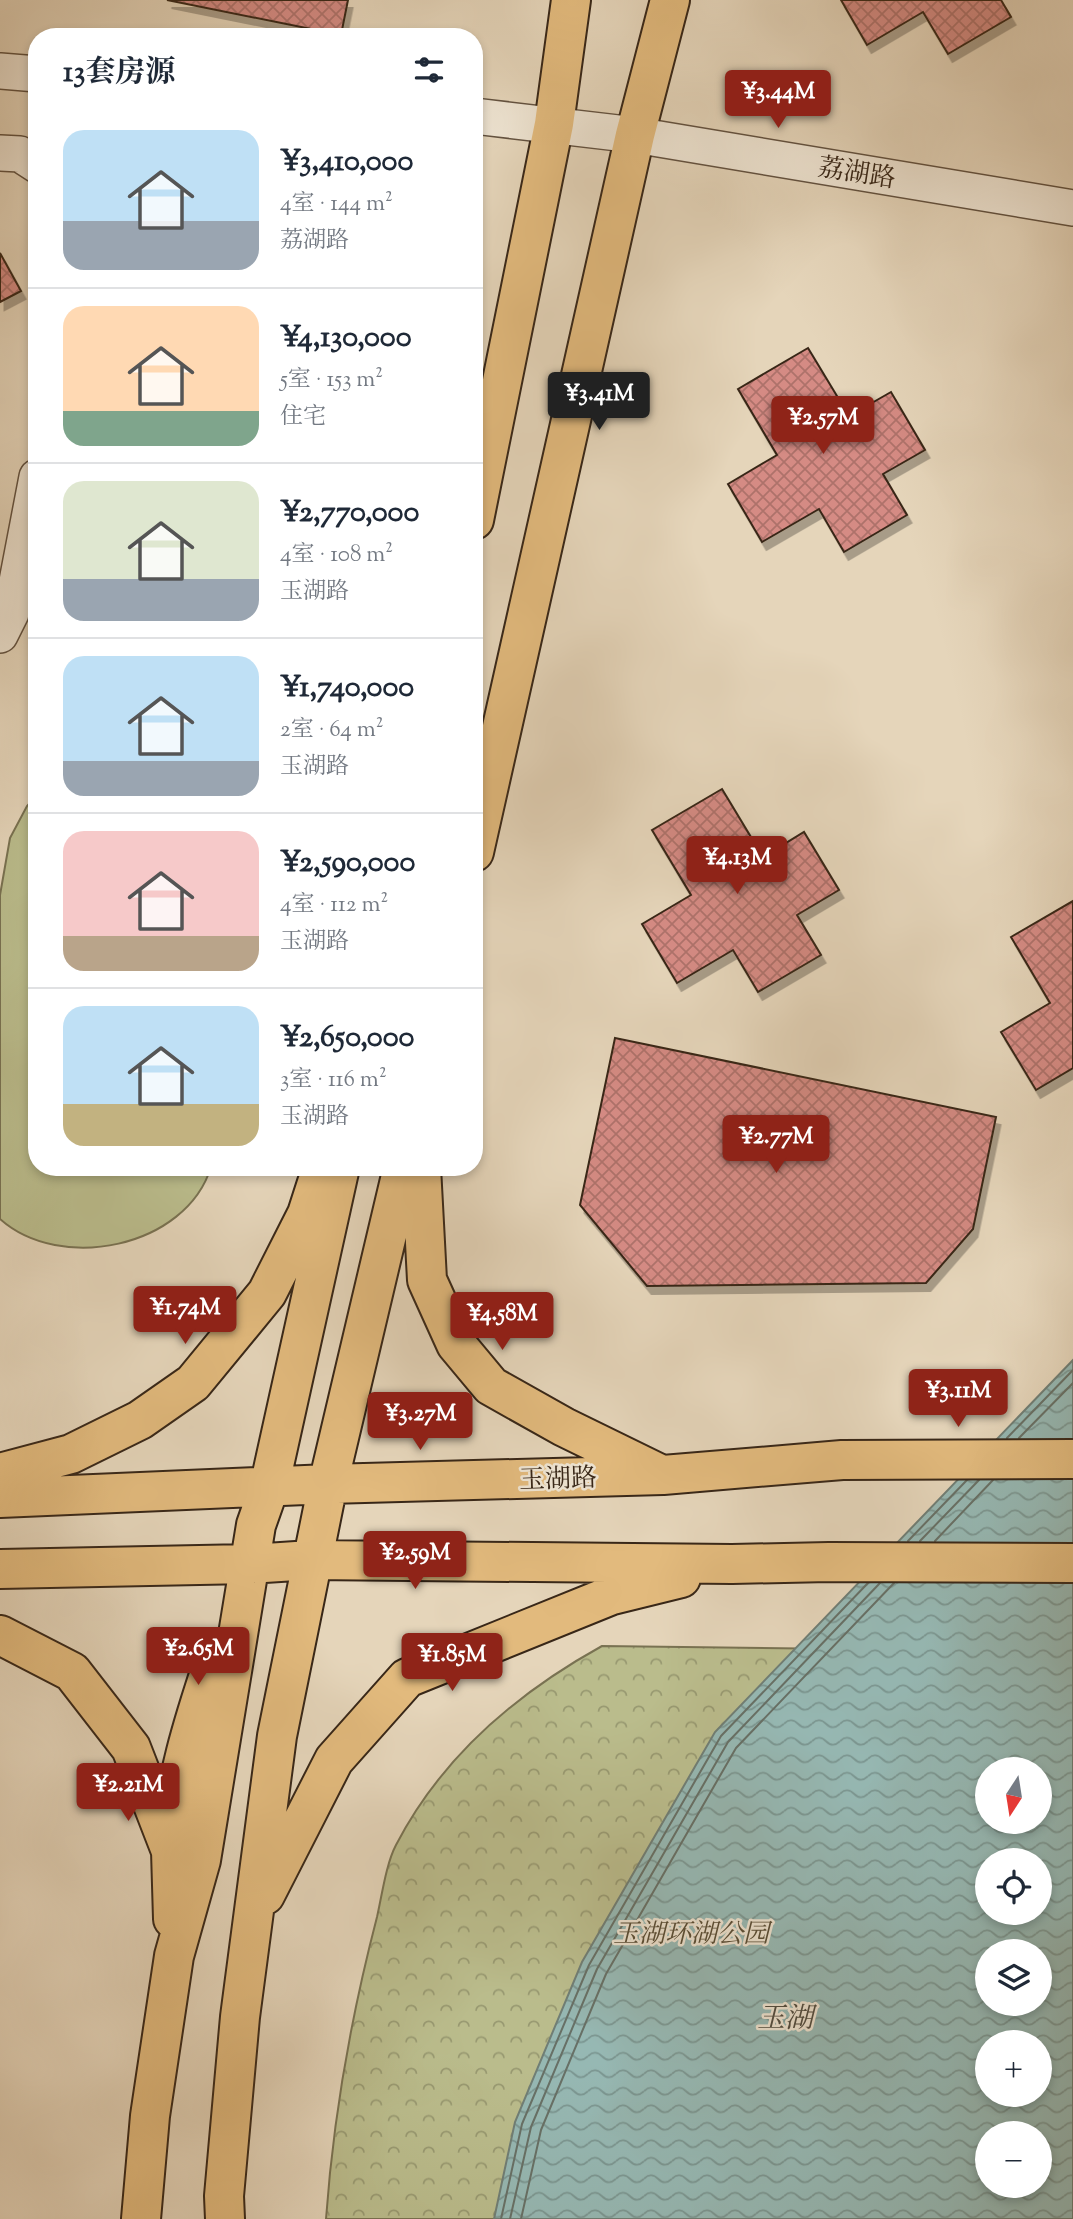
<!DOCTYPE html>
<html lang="zh">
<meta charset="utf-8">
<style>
body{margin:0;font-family:"Sorts Mill Goudy","Noto Serif SC",serif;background:#f2f2f3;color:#1f2937;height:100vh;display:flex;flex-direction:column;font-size:26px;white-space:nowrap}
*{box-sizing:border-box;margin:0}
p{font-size:23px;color:#747a83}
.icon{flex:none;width:38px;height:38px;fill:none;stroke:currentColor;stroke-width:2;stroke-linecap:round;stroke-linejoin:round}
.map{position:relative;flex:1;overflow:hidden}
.drawer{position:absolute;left:28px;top:28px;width:455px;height:1148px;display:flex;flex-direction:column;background:#fff;border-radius:28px;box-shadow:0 4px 10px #0003}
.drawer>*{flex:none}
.needle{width:46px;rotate:192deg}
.tools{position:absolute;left:975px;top:1757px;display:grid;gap:14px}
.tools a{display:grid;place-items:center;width:77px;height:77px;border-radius:50%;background:#fff;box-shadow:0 4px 10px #0003;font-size:35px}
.price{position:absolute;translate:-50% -60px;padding:0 16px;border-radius:7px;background:#8f2418;color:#fff;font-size:23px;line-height:46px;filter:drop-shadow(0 2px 4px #0008)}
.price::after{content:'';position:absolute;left:50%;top:42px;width:21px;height:16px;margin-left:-10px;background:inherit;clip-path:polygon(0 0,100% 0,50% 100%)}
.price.selected{background:#222;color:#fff}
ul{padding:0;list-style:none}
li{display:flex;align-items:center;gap:21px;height:175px;padding:0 35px}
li+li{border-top:2px solid #e0e1e3}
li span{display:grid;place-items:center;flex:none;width:196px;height:140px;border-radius:21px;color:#555}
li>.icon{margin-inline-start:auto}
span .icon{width:84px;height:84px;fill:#fffc;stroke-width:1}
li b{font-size:30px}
h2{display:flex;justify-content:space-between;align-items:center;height:84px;padding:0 35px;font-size:30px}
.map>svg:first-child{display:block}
</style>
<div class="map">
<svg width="1073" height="2219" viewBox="0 0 1073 2219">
<defs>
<pattern id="forest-crowns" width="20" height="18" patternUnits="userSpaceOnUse" patternTransform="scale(1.75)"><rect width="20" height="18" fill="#babc8c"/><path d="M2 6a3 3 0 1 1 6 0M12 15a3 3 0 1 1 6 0" fill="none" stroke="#989971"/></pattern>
<pattern id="water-waves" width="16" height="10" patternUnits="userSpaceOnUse" patternTransform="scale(1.75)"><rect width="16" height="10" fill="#96b8b3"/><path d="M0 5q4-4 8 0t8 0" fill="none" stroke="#7b9691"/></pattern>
<pattern id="building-cross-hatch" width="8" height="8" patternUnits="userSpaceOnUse" patternTransform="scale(1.75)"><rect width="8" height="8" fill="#d58b84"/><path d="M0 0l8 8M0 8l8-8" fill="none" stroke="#ae726b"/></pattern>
<filter id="shadow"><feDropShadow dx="4.5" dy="8" stdDeviation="0" flood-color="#0004"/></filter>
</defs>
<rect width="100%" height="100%" fill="#e5d5ba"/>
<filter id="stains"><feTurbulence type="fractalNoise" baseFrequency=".00286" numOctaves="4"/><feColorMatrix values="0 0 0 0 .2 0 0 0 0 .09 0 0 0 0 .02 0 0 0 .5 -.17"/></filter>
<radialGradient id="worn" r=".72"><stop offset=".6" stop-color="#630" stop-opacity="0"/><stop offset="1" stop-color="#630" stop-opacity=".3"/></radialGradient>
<path fill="#babc8c" stroke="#797252" stroke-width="2" d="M37,795V1167H211C186,1248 60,1273 0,1219V895L10,838L27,806Z"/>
<path fill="url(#forest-crowns)" stroke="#797252" stroke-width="2" fill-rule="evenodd" d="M602,1646L1073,1652V2219H326C333,2120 352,2013 377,1917C382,1895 386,1864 396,1845C441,1758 517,1693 602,1646ZM987,1769H1040V1822H987ZM987,1860H1040V1913H987ZM987,1951H1040V2004H987ZM987,2042H1040V2095H987ZM987,2133H1040V2186H987Z"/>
<path fill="url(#water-waves)" stroke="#707e75" stroke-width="2" fill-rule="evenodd" d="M1073,1360V2219H494L515,2122L582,1962L715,1732ZM987,1769H1040V1822H987ZM987,1860H1040V1913H987ZM987,1951H1040V2004H987ZM987,2042H1040V2095H987ZM987,2133H1040V2186H987Z"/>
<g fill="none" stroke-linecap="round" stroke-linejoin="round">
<path stroke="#677066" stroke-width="2" d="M1007,1438L1073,1370
M1019,1438L1073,1383
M908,1541L967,1480
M920,1541L979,1480
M935,1541L993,1480
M501,2219L522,2124L589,1965L721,1736L868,1583
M510,2219L531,2127L597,1969L728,1742L880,1583
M521,2219L541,2130L606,1974L736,1748L894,1583"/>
</g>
<path fill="url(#building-cross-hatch)" stroke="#382718" stroke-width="2" filter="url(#shadow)" d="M167,0H348L341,35Z
M841,0H1001L1011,17L948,54L923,12L867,45Z
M0,253L21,291L0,302Z
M808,348L849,416L891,392L925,450L883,474L907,515L844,552L819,509L762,542L728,484L777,455L738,389Z
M722,789L763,857L804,832L839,890L797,915L821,955L758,992L733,950L677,983L642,924L691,895L652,830Z
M1073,901V1068L1036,1090L1001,1032L1050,1003L1011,937Z
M615,1038L996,1117L973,1229L926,1283L647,1286L580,1205Z"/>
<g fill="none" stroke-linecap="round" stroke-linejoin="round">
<g stroke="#635240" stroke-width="38">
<path id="minor" d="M0,71L37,74
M474,116L635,135L1073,208
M0,153L20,154L37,165
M0,635L11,613L37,477"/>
</g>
<g stroke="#382718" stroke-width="42">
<path id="major" d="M474,520L554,124L571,0
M474,852L635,135L670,0
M421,1167L427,1280L456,1344L491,1386L564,1427L658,1473
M0,1473L71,1454L140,1420L193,1383L267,1293L307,1214L317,1183
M0,1498L328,1484L663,1475L842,1460L1073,1459
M0,1569L249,1564L311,1560L732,1564L829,1562L1073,1563
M0,1635L72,1672L131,1748L171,1851L173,1919
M171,1846C173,1786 194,1720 213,1663
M265,1895L334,1760L407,1678L612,1595L681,1578
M141,2219L150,2116L174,1956L201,1860L256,1525L269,1488L340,1167
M225,2219L224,2196L240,2017L277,1736L328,1484L403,1167"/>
</g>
<use href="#minor" stroke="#eee4d2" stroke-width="35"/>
<use href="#major" stroke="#e2ba7d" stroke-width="38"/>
</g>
<g text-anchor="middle" stroke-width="5" stroke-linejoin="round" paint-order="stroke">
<g font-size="26" fill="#382718" stroke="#eee4d2">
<text transform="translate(857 172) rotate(9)" y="9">荔湖路</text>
<text transform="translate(558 1478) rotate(-2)" y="9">玉湖路</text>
</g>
<g font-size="26" font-style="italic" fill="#584c35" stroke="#eee4d2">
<text x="691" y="1942">玉湖环湖公园</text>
</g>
<g font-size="28" font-style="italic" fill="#504b3f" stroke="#eee4d2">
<text x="785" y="2027">玉湖</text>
</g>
</g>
<rect width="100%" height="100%" filter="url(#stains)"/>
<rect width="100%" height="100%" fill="url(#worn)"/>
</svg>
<div class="tools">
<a><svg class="needle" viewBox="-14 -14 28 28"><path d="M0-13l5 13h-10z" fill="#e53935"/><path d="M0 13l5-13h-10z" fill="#747a83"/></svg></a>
<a><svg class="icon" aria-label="locate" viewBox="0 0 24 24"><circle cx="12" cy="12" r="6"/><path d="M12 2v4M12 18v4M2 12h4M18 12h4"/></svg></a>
<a><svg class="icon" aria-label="layers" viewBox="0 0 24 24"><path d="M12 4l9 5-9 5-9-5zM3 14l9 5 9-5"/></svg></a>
<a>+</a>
<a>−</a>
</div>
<b class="price" style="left:778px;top:130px">¥3.44M</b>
<b class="price selected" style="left:599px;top:432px">¥3.41M</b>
<b class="price" style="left:823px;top:456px">¥2.57M</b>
<b class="price" style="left:737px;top:896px">¥4.13M</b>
<b class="price" style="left:776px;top:1175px">¥2.77M</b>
<b class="price" style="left:185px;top:1346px">¥1.74M</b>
<b class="price" style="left:502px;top:1352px">¥4.58M</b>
<b class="price" style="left:958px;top:1429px">¥3.11M</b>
<b class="price" style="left:420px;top:1452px">¥3.27M</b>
<b class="price" style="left:415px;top:1591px">¥2.59M</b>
<b class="price" style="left:198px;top:1687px">¥2.65M</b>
<b class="price" style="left:452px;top:1693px">¥1.85M</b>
<b class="price" style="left:128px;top:1823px">¥2.21M</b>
<section class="drawer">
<h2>13套房源<svg class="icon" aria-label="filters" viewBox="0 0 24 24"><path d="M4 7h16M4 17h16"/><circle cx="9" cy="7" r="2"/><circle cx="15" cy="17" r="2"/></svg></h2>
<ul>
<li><span style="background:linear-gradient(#bfe0f5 65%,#9aa5b1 0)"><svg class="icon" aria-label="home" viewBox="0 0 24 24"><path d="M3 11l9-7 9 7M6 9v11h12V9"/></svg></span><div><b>¥3,410,000</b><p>4室 · 144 m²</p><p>荔湖路</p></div></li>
<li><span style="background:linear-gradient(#ffd9b3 75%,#7fa58c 0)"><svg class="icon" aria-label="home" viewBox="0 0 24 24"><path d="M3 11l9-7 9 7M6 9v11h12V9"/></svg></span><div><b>¥4,130,000</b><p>5室 · 153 m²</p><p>住宅</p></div></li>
<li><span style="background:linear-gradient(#dfe7d0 70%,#9aa5b1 0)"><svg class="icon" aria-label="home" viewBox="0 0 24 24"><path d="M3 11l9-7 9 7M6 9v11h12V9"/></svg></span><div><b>¥2,770,000</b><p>4室 · 108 m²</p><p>玉湖路</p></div></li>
<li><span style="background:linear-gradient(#bfe0f5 75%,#9aa5b1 0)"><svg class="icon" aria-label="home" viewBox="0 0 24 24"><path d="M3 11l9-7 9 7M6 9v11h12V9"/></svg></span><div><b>¥1,740,000</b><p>2室 · 64 m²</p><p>玉湖路</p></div></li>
<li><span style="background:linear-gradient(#f6c9c9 75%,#b9a48a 0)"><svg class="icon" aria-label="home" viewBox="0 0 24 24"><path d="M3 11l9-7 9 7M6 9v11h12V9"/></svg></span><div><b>¥2,590,000</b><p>4室 · 112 m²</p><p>玉湖路</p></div></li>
<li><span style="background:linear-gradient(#bfe0f5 70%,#c2b280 0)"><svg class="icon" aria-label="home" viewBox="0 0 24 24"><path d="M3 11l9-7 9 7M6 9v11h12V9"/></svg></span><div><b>¥2,650,000</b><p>3室 · 116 m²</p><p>玉湖路</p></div></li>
</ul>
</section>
</div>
